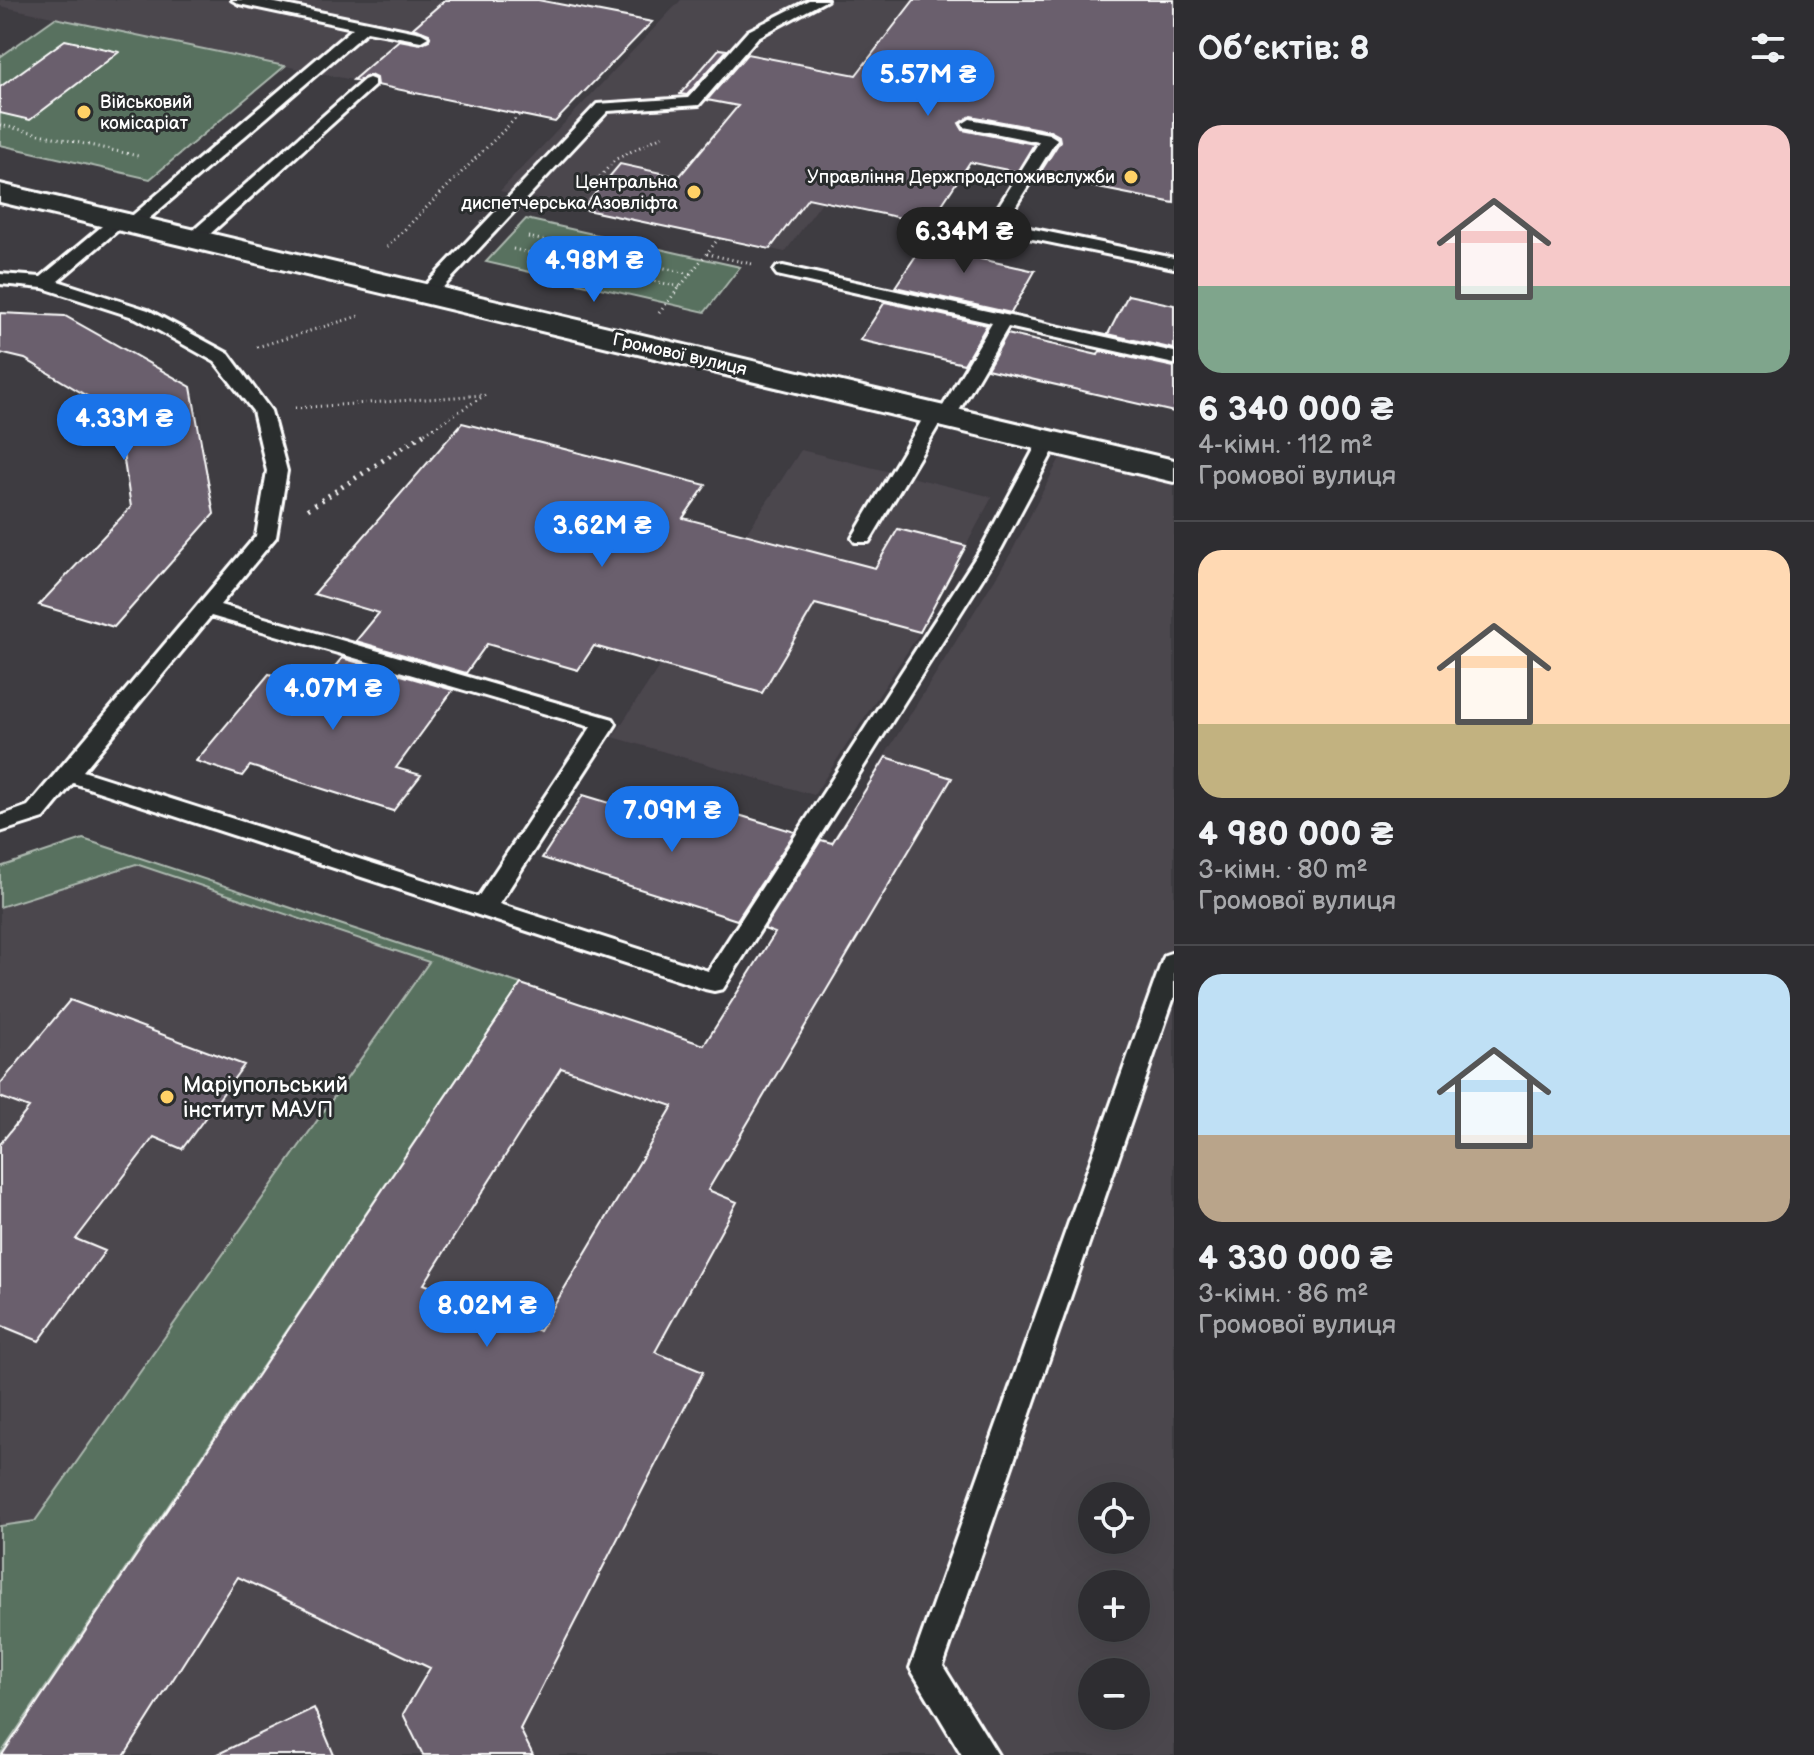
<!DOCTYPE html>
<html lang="uk">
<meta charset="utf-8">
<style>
body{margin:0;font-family:"Balsamiq Sans",sans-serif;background:#363539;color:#f1f3f6;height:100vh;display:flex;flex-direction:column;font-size:30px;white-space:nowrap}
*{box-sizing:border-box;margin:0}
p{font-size:26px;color:#a7a8ab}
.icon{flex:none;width:44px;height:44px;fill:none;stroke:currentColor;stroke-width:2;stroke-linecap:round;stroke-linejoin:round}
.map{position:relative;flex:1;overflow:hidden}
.details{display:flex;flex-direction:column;background:#2e2d31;width:640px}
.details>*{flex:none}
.fabs{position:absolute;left:1078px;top:1482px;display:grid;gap:16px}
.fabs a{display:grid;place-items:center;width:72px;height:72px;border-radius:50%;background:#2e2d31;box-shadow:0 8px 32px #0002,0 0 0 2px #49494d;font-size:40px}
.price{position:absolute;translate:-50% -68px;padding:0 18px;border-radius:28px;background:#1a73e8;color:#fff;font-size:26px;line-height:52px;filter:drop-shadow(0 2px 4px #0008)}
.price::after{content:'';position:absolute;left:50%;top:48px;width:24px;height:18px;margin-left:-12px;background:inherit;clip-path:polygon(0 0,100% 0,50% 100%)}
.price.active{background:#222;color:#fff}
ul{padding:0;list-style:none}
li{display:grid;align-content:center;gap:16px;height:424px;padding:0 24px}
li+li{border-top:2px solid #49494d}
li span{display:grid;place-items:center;height:248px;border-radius:24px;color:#555}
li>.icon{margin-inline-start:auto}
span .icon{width:144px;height:144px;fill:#fffc;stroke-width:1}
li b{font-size:34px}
h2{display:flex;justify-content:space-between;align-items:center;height:96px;padding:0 24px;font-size:34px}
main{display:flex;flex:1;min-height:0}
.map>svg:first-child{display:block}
</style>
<main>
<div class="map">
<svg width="1174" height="1755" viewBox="0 0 1174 1755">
<rect width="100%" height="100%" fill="#3e3c41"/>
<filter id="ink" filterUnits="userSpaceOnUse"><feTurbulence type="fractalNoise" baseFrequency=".0125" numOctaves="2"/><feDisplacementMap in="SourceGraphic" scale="16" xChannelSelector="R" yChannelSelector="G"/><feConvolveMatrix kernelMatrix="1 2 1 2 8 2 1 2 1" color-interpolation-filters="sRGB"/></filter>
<g filter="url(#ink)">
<path fill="#4c464e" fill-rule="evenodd" d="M0,0H536L530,65L486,108L0,6Z
M681,0H971L785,252L500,191Z
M801,450L992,497L920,632L814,795L613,737Z
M1061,456L1174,483V1755H2L521,984L704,1045L1011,553ZM1092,1496H1136V1540H1092ZM1092,1584H1136V1628H1092ZM1092,1672H1136V1716H1092Z
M136,864L429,962L35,1522L0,1526V907Z"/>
<path fill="#58715f" stroke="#acb8af" stroke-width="2" d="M55,18L285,66L150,179L0,145V57Z
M526,219L740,267L705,312L486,262Z
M83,839L521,984L0,1755V1526L35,1521L429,962L136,864L0,907V867Z"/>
<path fill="#6b5f6d" stroke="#fff" stroke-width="2" fill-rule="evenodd" d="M445,0H538L652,22L555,122L377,85L376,78L370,75L358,81L353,80L399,40L420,44L429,40V34L413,28Z
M914,0H1174V203L1038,176L1060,141L1059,136L1050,131L971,116L959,123L963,130L1034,144L1017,172L970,162L929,224L808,198L770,249L582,209L620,164L679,177L738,106L707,100L747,54L856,75Z
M65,40L119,52L30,120L0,113V87Z
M719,49L727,50L687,95L680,94Z
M931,233L990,245L981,259L1035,271L1011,313L895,287Z
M1128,295L1174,305V349L1108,334Z
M885,302L987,325L964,364L860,340Z
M0,313L65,316L191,387L214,514L114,627L39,605L131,507L117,414L25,359L0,353Z
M1007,334L1098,355L1100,351L1174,367V412L987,369Z
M462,423L706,485L683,518L875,568L898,529L966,546L920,632L815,604L762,693L594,646L578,670L487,644L466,673L356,641L379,613L314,594Z
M342,658L453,690L396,768L421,775L393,811L250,766L242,776L196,761L269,674L317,688Z
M886,757L952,778L708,1190L737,1202L655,1352L703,1372L520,1729L533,1755H423L403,1714L430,1668L238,1577L125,1755H2L521,984L704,1045L775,933L764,929L821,840L832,843ZM561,1068L673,1106L539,1331L424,1284Z
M583,795L702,831L715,808L795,832L737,920L542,858Z
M70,1000L244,1065L182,1149L154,1137L76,1239L105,1251L39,1341L0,1325V1144L29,1108L0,1097V1084Z
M314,1708L334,1755H216Z"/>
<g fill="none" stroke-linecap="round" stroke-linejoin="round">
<g stroke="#fff" stroke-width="6">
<path id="lane" d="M232,0H261L421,33L428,37L421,41L367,31L138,228L132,229L124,225L58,281L148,310L229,354L271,411L287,471L276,537L220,605L613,719L616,724L499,904L708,971L981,549L1038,442L1048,436L1058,442L1001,549L723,989L714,991L705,989L73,783L44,818L0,832V816L28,806L256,536L267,471L253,411L215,362L136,318L43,288L0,284V274L41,277L113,217L119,216L127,220L353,28L239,4ZM211,616L591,727L478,897L83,771Z
M809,0H827L758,37L699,105L608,111L433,298H421L418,294L421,290L597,104L688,98L748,31Z
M369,78L374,80V86L200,243H188L185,239L188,235L364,80Z
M970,119L1049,134L1057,139L1005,223L1174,258V268L989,230L986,226L1039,142L964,127L962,124Z
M783,266L1174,352V364L1008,327L953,421H941L869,542H855L852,538L925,415L928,411H940L992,323L777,275L774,271L777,267Z
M1174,952V997L943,1666L998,1755H962L910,1668L1162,961L1165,955Z"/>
</g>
<g stroke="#fff" stroke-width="6">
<path id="secondary" d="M0,184L1174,460V482L0,202Z"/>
</g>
<path stroke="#fff" stroke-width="3" stroke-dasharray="1 4" stroke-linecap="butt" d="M0,125L138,156
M579,181L602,185
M593,184L616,159L664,135
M528,237L691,274
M387,247L519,115
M513,249L680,287
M707,254L752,264
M659,313L719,238
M257,347L359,316
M295,408L484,395
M425,433L485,395"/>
<path stroke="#fff" stroke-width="5" stroke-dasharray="2 6" stroke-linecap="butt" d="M308,509L428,431"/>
<use href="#lane" fill="#2a2d2e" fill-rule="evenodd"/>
<use href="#secondary" fill="#2a2d2e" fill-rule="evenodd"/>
</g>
</g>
<g fill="#ffd166" stroke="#2a2d2e" stroke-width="3">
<circle cx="84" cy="112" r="8"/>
<circle cx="1131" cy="177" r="8"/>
<circle cx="694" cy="192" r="8"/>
<circle cx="167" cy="1097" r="8"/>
</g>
<g text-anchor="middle" stroke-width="6" stroke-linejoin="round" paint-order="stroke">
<g font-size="18" fill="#fff" stroke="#2a2d2e" text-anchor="end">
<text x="100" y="108" text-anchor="start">Військовий<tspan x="100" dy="21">комісаріат</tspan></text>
<text x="1115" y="183">Управління Держпродспоживслужби</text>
<text x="678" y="188">Центральна<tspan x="678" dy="21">диспетчерська Азовліфта</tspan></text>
</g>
<g font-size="18" fill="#fff" stroke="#2a2d2e">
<text transform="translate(680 354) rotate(13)" y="6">Громової вулиця</text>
</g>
<g font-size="22" fill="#fff" stroke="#2a2d2e" text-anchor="start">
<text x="183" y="1092">Маріупольський<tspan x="183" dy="25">інститут МАУП</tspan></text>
</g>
</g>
</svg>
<div class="fabs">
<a><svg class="icon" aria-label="locate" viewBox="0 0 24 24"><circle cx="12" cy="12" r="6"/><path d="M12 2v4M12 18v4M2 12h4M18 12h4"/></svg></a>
<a>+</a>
<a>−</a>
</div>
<b class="price" style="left:928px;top:118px">5.57M ₴</b>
<b class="price active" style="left:964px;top:275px">6.34M ₴</b>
<b class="price" style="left:594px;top:304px">4.98M ₴</b>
<b class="price" style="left:124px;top:462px">4.33M ₴</b>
<b class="price" style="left:602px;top:569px">3.62M ₴</b>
<b class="price" style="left:333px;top:732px">4.07M ₴</b>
<b class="price" style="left:672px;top:854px">7.09M ₴</b>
<b class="price" style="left:487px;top:1349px">8.02M ₴</b>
</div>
<section class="details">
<h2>Об’єктів: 8<svg class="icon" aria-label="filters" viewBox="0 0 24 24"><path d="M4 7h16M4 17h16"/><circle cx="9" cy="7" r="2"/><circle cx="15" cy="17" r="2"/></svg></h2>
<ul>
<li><span style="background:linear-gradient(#f6c9c9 65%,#7fa58c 0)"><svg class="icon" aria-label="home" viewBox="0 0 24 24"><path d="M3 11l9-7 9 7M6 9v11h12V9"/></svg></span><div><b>6 340 000 ₴</b><p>4-кімн. · 112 m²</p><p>Громової вулиця</p></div></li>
<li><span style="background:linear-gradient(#ffd9b3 70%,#c2b280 0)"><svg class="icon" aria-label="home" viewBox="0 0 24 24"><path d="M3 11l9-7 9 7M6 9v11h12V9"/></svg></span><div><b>4 980 000 ₴</b><p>3-кімн. · 80 m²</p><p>Громової вулиця</p></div></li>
<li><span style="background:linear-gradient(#bfe0f5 65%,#b9a48a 0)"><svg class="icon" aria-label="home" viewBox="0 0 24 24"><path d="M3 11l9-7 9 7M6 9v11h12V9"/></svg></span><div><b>4 330 000 ₴</b><p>3-кімн. · 86 m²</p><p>Громової вулиця</p></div></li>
</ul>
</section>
</main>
